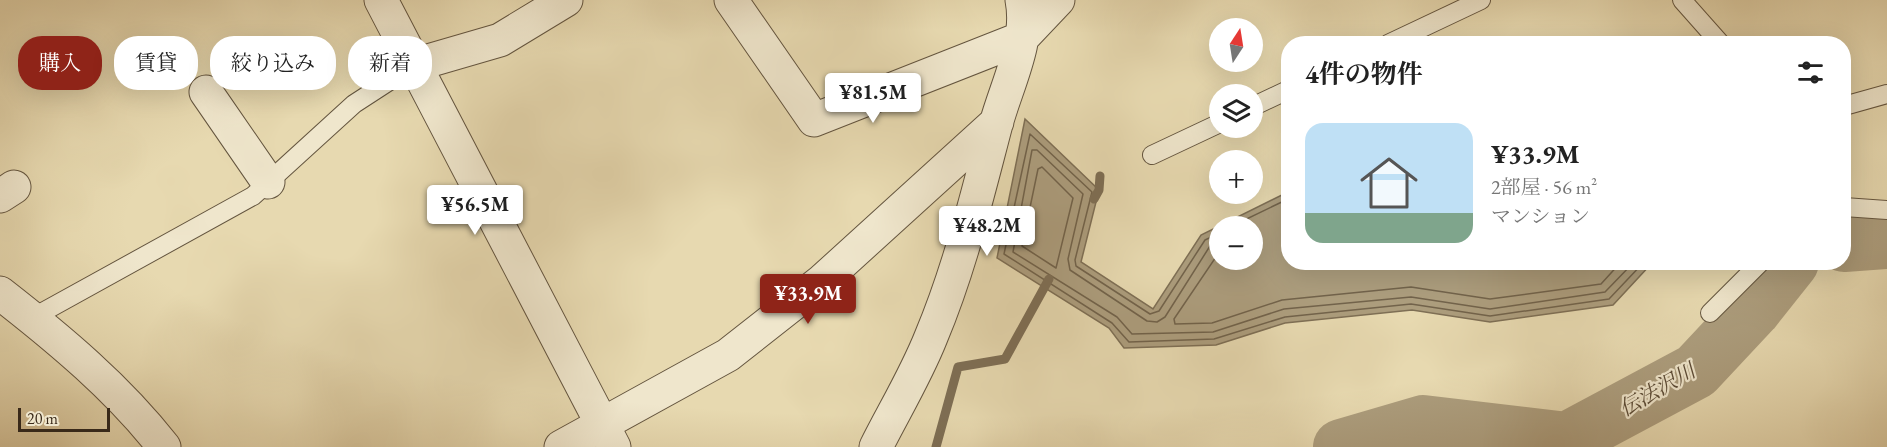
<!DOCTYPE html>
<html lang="ja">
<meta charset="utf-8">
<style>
body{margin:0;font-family:"EB Garamond","Noto Serif JP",serif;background:#f2f2f2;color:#222;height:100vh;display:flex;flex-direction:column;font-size:22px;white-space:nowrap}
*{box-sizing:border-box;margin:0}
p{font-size:20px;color:#767676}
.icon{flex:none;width:33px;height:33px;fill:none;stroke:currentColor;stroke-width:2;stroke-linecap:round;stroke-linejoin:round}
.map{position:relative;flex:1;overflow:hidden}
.sheet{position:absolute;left:1281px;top:36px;width:570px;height:234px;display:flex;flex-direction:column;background:#fff;border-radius:24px;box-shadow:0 6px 24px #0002}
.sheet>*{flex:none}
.hud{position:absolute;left:18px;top:36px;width:570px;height:54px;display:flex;gap:12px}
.needle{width:39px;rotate:12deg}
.controls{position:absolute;left:1209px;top:18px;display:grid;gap:12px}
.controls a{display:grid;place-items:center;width:54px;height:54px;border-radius:50%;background:#fff;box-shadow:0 6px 24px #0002;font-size:30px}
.scale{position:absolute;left:18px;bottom:15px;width:92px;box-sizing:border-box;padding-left:6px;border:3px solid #392919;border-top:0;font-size:16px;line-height:21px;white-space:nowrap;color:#392919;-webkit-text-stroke:4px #efe6cc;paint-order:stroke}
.price{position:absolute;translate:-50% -51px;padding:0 14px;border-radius:6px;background:#fff;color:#222;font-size:20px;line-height:39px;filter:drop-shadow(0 2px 3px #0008)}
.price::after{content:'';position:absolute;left:50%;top:36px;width:18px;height:14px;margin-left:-9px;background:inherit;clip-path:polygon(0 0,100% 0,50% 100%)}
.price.on{background:#8f2418;color:#fff}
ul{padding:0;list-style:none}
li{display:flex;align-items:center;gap:18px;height:150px;padding:0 24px}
li span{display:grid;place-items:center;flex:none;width:168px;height:120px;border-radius:18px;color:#555}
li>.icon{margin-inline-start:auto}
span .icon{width:72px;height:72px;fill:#fffc;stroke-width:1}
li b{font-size:26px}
h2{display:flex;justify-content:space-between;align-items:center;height:72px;padding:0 24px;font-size:26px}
.pill{padding:0 21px;border-radius:24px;background:#fff;box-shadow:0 6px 24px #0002;font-size:21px;line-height:54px}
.pill.on{background:#8f2418;color:#fff}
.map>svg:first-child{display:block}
</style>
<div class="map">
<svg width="1887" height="447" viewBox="0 0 1887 447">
<rect width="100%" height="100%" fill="#e7d9b0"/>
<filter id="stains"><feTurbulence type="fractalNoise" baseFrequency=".00333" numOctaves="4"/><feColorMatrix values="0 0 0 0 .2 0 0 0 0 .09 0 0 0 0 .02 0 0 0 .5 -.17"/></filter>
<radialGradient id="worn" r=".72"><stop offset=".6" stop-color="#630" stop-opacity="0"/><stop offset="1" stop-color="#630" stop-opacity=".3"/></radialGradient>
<path fill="#ac9d7d" stroke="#7e6f55" stroke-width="1.5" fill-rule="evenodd" d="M1025,119L1099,190L1081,262L1153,309L1201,235L1288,192V262L1652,263L1613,305L1490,322L1412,310L1285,323L1216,345L1124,348L1109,328L997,258ZM1220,226H1252V260H1220Z"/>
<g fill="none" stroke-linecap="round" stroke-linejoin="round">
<path stroke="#72634b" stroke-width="1.5" d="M1042,167L1073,198L1056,268L1022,246L1038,169Z
M1232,226L1288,199
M1220,233L1205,240L1159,311L1150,314L1076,266L1075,260L1092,192L1030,134L1004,254L1112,323L1129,342L1214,339L1285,317L1411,304L1490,316L1609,299L1644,262
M1220,241L1210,246L1165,317L1157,322L1147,321L1070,270L1068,259L1083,194L1037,150H1032L1013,252L1117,317L1132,334L1213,332L1284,309L1411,297L1490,309L1605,292L1634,262
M1220,251L1174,319L1175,324L1212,323L1282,300L1411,287L1490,299L1601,284L1621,262"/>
<path stroke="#7e6f55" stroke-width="9" d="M1094,199L1099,190L1100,176
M936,447L958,367L1005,359L1049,279"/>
<path stroke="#ac9d7d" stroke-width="56" d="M1844,244L1887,241
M1341,447L1423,423L1567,440L1696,371L1753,310L1791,262"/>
<g stroke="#64553f" stroke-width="20">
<path id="service" d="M1682,0L1721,44
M1388,44L1481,0
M1844,106L1887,94
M1252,107L1288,90
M1152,155L1220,123
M1844,207L1887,210
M1710,313L1761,262
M32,318L253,196L354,104L414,65"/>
</g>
<g stroke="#64553f" stroke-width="35">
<path id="minor" d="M731,0L814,120L1022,38L1058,0
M414,65L500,40L566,0
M206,92L268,182
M0,196L14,187
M0,293C59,339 118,388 164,447
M561,447L728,355L822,281L997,122
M876,447C894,411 916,375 931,337C960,268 977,196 996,124C1007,84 1030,41 1022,0"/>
</g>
<g stroke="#64553f" stroke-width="35">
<path id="tertiary" d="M381,0L614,447"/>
</g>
<use href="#service" stroke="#efe6cc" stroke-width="18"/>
<use href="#minor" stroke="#efe6cc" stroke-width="33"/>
<use href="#tertiary" stroke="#efe6cc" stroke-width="33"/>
</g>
<g text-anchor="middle" stroke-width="4.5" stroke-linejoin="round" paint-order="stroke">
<g font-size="21" font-style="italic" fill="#5c4c37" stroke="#efe6cc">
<text transform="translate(1657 390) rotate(-30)" y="7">伝法沢川</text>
</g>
</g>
<rect width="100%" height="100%" filter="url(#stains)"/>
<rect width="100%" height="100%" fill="url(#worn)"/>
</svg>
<div class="controls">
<a><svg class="needle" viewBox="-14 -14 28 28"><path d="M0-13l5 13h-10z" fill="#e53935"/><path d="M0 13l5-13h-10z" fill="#767676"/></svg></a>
<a><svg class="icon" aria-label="layers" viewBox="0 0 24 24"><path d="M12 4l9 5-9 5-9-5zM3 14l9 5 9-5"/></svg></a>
<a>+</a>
<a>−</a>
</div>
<div class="scale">20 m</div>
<b class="price" style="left:873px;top:124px">¥81.5M</b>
<b class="price" style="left:475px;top:236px">¥56.5M</b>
<b class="price" style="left:987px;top:257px">¥48.2M</b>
<b class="price on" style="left:808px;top:325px">¥33.9M</b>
<div class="hud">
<a class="pill on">購入</a>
<a class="pill">賃貸</a>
<a class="pill">絞り込み</a>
<a class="pill">新着</a>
</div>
<section class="sheet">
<h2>4件の物件<svg class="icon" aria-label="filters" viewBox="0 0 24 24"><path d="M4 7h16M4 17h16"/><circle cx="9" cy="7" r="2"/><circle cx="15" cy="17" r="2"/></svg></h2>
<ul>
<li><span style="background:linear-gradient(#bfe0f5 75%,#7fa58c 0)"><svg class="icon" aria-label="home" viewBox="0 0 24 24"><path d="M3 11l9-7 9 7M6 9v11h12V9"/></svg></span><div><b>¥33.9M</b><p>2部屋 · 56 m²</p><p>マンション</p></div></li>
</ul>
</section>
</div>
